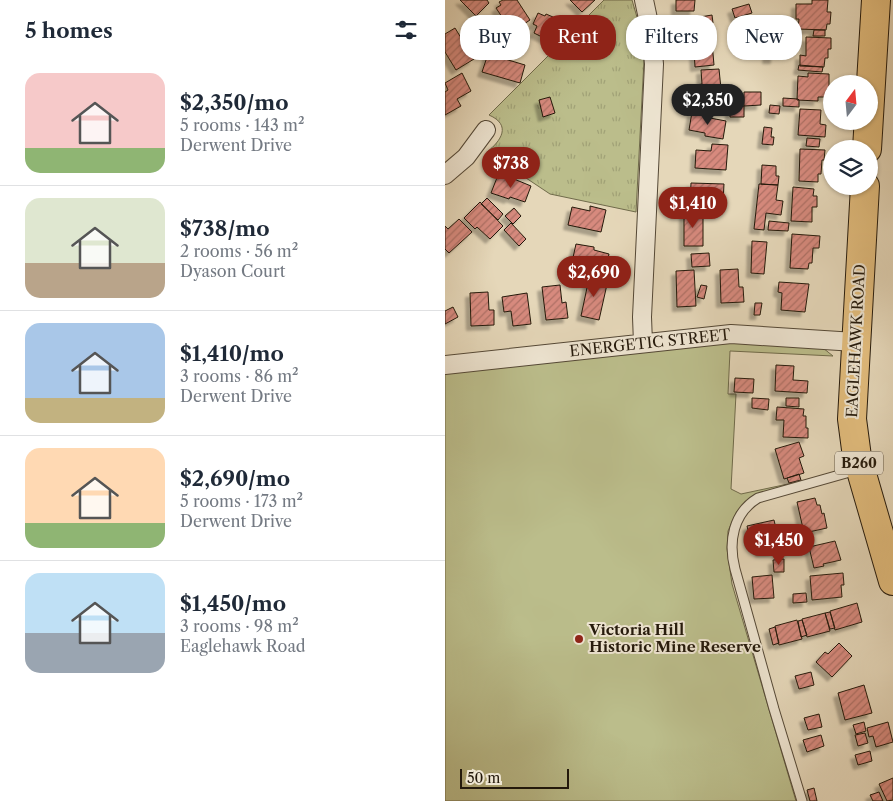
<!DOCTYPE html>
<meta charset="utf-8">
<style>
body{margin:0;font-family:"Libre Caslon Text",serif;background:#f6f6f7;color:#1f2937;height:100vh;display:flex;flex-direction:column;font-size:19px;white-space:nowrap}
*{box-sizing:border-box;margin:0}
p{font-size:16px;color:#747a83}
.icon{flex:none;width:28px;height:28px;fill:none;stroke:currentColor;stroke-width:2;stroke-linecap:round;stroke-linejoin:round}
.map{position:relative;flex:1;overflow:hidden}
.panel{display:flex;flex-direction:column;background:#fff;width:445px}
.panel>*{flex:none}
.guide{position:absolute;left:15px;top:15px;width:358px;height:45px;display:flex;gap:10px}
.needle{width:32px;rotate:16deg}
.controls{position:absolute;left:378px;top:75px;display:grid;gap:10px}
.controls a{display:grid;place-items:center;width:55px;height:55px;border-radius:50%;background:#fff;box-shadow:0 1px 4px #0004;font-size:25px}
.scale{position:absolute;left:15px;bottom:12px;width:109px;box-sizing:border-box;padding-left:5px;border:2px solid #24190b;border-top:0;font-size:14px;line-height:18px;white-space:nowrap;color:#24190b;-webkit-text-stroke:4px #eee5d2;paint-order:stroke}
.price{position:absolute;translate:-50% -42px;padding:0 11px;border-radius:18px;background:#8f2418;color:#fff;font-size:16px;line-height:32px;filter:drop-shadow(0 1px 2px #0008)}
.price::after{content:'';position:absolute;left:50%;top:30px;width:15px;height:11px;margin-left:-8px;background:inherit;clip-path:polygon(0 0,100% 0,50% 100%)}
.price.current{background:#222;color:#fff}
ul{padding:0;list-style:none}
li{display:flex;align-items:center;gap:15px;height:125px;padding:0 25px}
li+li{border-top:1px solid #e0e1e3}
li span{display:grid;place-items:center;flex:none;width:140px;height:100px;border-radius:15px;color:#555}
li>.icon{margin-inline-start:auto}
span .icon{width:60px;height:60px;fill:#fffc;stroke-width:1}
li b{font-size:21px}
h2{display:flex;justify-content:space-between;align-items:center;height:60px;padding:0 25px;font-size:21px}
.pill{padding:0 18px;border-radius:20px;background:#fff;box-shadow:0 1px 4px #0004;font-size:18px;line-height:45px}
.pill.current{background:#8f2418;color:#fff}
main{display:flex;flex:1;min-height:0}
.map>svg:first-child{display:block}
</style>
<main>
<section class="panel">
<h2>5 homes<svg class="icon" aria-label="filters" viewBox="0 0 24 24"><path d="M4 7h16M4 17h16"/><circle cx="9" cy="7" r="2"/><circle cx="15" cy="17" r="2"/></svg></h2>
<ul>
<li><span style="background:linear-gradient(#f6c9c9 75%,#8fb573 0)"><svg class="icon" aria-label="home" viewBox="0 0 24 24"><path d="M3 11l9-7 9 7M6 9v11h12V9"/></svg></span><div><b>$2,350/mo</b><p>5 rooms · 143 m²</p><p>Derwent Drive</p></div></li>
<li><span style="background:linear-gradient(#dfe7d0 65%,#b9a48a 0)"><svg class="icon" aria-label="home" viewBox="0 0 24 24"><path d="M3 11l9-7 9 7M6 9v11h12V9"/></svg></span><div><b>$738/mo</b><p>2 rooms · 56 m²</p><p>Dyason Court</p></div></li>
<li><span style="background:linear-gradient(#a9c7e8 75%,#c2b280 0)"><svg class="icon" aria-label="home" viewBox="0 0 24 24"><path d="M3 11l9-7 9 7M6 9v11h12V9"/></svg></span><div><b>$1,410/mo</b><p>3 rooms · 86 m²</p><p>Derwent Drive</p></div></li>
<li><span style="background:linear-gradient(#ffd9b3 75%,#8fb573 0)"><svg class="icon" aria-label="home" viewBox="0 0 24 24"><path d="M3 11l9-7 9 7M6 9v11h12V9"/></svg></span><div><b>$2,690/mo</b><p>5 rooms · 173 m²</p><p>Derwent Drive</p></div></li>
<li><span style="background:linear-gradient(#bfe0f5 60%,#9aa5b1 0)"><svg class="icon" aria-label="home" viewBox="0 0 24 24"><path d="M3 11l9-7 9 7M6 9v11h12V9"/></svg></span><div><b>$1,450/mo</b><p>3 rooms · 98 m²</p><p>Eaglehawk Road</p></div></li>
</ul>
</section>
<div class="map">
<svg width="448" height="801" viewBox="0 0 448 801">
<defs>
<pattern id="park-tufts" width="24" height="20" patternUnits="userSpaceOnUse" patternTransform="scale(1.25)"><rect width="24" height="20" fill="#bbbd8b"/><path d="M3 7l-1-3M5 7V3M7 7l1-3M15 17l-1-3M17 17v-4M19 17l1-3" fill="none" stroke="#a1a277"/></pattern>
<pattern id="building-hatch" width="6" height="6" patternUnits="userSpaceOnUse" patternTransform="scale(1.25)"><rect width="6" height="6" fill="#d78a7e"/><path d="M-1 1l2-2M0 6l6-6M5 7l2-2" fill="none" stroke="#ae7065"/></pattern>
<filter id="shadow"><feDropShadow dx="-4.5" dy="4.5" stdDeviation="1" flood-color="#0004"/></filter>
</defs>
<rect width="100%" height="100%" fill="#e5d7b9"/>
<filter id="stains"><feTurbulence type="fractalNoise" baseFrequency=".004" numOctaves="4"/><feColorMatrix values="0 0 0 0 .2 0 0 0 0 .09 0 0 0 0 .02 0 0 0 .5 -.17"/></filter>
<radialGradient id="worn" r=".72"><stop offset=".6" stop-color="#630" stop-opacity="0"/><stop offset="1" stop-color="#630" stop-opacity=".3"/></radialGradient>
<path fill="#bbbd8b" stroke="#706b4b" d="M280,342L378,348L388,356L285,351L283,394H291L286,489L296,494L376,477L305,499L292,511L283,531L282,549L287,584L351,801H0V373Z"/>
<path fill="url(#park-tufts)" stroke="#706b4b" d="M159,0H187L196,31L199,60L191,212L105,194L42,152C56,141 67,125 44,115Z"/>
<path fill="url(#building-hatch)" stroke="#24190b" filter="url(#shadow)" d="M15,0H42L44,3L31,16Z
M58,0H72L85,20L67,32L51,8L56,5L54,2Z
M125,0H150L137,12Z
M231,0H250L249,11H231Z
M367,0H383L382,12H386L385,24H382L381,30L353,29L354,19H351V4H367Z
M304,4L307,13L290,18L287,9Z
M93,13L100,16L101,14L108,17L107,20L122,27L113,45L89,33L92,26L88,24Z
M267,15L268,23L245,27L243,19Z
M31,22L42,40L34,45L23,27Z
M336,27H348V34L336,33Z
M10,28L29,59L11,70L0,52V34Z
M369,30H380V36H368Z
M266,31L269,65L250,67L248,33Z
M342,37H353V45L342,44Z
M361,37L386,38V49H383V58H380L379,67L355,66V55L361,56Z
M50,41L53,47L45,51L41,45Z
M323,50L330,51V59H322Z
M43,54L80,65L75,83L37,72Z
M354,65L378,67L377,72L353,70Z
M274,69L277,99L252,100L251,85L257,84L256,70Z
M17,73L26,91L12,99L16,106L0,115V92L3,90L0,83Z
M363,73L384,74V89H382L381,97H373V101L352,100L353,76L363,77Z
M299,92H316V105L299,106Z
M105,97L110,113L98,117L94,100Z
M338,98L353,99L354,100V107L338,106Z
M325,105L335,106L334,114L324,113Z
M285,106H299V117H285Z
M355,109L376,110L375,124L381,125L380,137L353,135Z
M247,112L266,116L265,118L281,121L278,139L260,136V133L244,130Z
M319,127L327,128L326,137H329L328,145L317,144Z
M362,138L375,139L374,147L361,146Z
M267,144L283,145L281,170L250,168L251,150L266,151Z
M355,149L380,150L379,160H377L376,174H373V182L354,181Z
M317,165L331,166V176H334L333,185L316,184Z
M53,175L68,181L69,179L86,186L80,202L65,197L64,199L46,193Z
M246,183L279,184L278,203L260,202V206L245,205Z
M314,184L333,185L331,200L338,201L336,215L321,213L319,230L309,229Z
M348,187L369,189L368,196H372V207H367V222L346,221Z
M42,198L58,214L53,220L36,204Z
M35,202L58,226L45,239L32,227L30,229L19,218Z
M145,206L161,210L156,232L123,225L127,207L145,211Z
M69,208L76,216L68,224L60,216Z
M239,212H258V246H239Z
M14,219L27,232L4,253L0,249V226L3,229Z
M324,221L344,223L343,231L323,230Z
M66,223L81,239L74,246L59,230Z
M347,234L375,236L374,248H368L367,263H364L363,269L345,268Z
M307,241L322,242L319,274L306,273Z
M131,244L149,247V250L164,254L160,272L142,268L143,265L127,262Z
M264,253L265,266L247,267L246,254Z
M293,269L294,287H298L299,302L276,303L275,270Z
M249,270L251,306L232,307L231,271Z
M147,277L163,280L154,320L136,316L143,283L145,284Z
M334,282L364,284L360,312L336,310L337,293L333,292Z
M115,285L117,303L121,302L123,318L101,320L97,287Z
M256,285L262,286L259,299L252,297Z
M43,292L44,310H49V325L26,326L25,293Z
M82,293L86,324L68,326L66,311L59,312L57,297Z
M310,303H317L315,315H309Z
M8,307L13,317L0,324V311Z
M331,365L349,366L348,380L363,381L362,393L330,391Z
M290,378L309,379L308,393L289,392Z
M307,398L324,399L323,410L307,408Z
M341,398H354V407L341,406Z
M332,407L359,409L358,416H361V428H363V438L338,437L339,420H331Z
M354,442L359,456L354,458L359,473L339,479L330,449Z
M354,474L356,480L344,483L342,478Z
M370,498L372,505H375L377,514L379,513L382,528L359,533L352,502Z
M329,520L333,537L306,543L302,526Z
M390,541L396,560L378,564L379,566L369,568L364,547Z
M315,544H328L329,551L315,552Z
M339,559V572H329L328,560Z
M398,573L399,585H396L397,597L367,600L365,576Z
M327,575L329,598L309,599L307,577Z
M361,593L362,602L348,603V594Z
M412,603L417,622L390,630L385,611Z
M385,612L390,628L385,629L380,613Z
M380,613L385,631L362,637L357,619Z
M352,620L357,639L334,645L330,626Z
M357,620L362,635L356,637L353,621Z
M330,627L334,643L328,645L324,629Z
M394,643L407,656L387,677L371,662L380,652L383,654Z
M366,672L369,685L354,689L350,676Z
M419,685L427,713L400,720L393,693Z
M374,714L377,727L363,730L359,718Z
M419,722L421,731L411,734L408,725Z
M443,722L448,742L431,747L428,736L424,737L422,728Z
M420,733L423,743L413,746L410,735Z
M376,735L379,746L362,752L358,740Z
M425,751L427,761L413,765L410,755Z
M448,778V800L442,801L434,784Z
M369,788L372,801H365L362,790Z
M434,792L438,801H428L425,795Z"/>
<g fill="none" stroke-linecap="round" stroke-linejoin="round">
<g stroke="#544836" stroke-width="11">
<path id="lane" d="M357,801L329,709L290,569C283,542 288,513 313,498L412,470"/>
</g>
<g stroke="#544836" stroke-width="20">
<path id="street" d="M0,175L21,157L41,130
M198,343L197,317L209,64L206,33L199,0
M0,365L286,334L410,342"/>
</g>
<g stroke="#24190b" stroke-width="30">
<path id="primary" d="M422,149L431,0
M420,186L407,419L412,457L448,581"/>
</g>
<use href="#lane" stroke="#eee5d2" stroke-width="9"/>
<use href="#street" stroke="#eee5d2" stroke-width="18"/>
<use href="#primary" stroke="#e2bc7c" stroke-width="28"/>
</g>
<circle fill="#8f2418" stroke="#eee5d2" stroke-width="2" cx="134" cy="639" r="5"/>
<g text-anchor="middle" stroke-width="4" stroke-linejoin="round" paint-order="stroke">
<rect fill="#eee5d2" stroke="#615647" stroke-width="1" x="390" y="451.5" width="48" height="23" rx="4"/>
<g font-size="14" font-weight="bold" fill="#24190b">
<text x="414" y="468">B260</text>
</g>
<g font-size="15" fill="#24190b" stroke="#eee5d2">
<text transform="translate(411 341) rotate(-87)" y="5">EAGLEHAWK ROAD</text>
<text transform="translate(205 343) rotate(-6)" y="5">ENERGETIC STREET</text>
</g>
<g font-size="15" font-weight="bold" fill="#24190b" stroke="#eee5d2" text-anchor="start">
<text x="144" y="635">Victoria Hill<tspan x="144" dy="17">Historic Mine Reserve</tspan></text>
</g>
</g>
<rect width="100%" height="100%" filter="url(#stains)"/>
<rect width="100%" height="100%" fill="url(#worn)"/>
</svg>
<div class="controls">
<a><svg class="needle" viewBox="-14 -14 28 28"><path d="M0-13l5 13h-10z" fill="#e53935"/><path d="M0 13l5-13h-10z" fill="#747a83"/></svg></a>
<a><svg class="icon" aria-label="layers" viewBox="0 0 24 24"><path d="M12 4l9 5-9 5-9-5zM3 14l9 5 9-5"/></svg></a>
</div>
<div class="scale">50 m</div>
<b class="price current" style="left:263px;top:126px">$2,350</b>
<b class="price" style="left:66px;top:189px">$738</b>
<b class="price" style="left:248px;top:229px">$1,410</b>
<b class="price" style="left:149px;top:298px">$2,690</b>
<b class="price" style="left:334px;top:566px">$1,450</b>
<div class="guide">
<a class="pill">Buy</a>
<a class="pill current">Rent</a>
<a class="pill">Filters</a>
<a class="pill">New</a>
</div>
</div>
</main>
